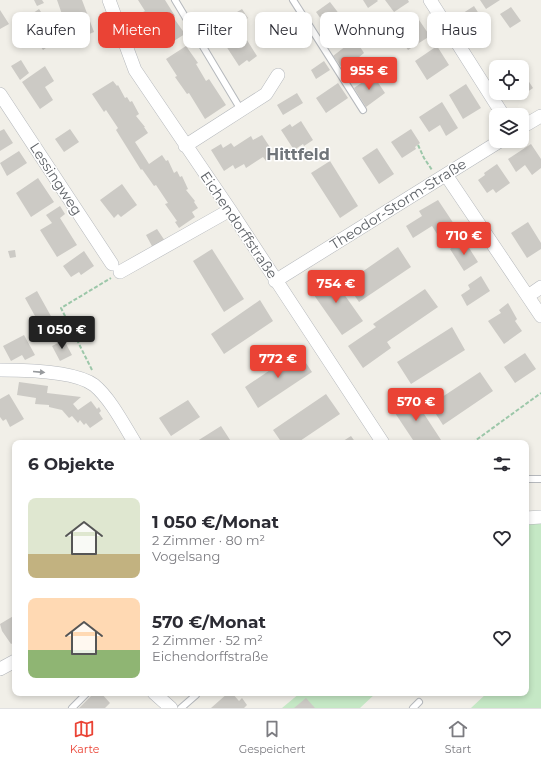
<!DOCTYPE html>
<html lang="de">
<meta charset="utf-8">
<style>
body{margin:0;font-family:Montserrat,sans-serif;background:#f2f2f3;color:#2b2b33;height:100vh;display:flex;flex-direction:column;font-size:15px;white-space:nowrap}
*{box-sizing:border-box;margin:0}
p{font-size:13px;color:#7c7c81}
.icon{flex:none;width:22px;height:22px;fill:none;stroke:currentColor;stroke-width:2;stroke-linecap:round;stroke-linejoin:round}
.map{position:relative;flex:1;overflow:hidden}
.side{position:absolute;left:12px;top:440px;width:517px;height:256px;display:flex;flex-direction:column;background:#fff;border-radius:8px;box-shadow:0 2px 6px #0003}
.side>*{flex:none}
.banner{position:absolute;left:12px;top:12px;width:517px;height:36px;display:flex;gap:8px}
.fabs{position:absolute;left:489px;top:60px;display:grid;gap:8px}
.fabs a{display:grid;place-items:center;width:40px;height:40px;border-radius:8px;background:#fff;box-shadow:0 2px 6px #0003;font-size:20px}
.price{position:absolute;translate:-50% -34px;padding:0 9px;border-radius:4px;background:#ea4335;color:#fff;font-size:13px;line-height:26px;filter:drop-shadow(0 1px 2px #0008)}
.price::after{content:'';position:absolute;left:50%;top:24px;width:12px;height:9px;margin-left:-6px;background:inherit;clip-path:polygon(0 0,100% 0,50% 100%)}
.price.on{background:#222;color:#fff}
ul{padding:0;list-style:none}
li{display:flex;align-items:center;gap:12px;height:100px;padding:0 16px}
li span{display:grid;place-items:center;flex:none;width:112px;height:80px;border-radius:8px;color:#555}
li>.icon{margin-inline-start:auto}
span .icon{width:48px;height:48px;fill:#fffc;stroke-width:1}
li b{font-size:17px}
h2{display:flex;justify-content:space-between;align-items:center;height:48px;padding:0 16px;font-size:17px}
.tag{padding:0 14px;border-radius:8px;background:#fff;box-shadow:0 2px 6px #0003;font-size:14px;line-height:36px}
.tag.on{background:#ea4335;color:#fff}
.tabs{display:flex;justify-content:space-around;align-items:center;height:56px;border-top:1px solid #e1e1e2;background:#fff;font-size:11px;color:#7c7c81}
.tabs a{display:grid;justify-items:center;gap:2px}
.tabs .on{color:#ea4335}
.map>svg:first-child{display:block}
</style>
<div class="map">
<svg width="541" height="708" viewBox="0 0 541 708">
<rect width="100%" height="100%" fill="#f1efe8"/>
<path fill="#c5e8c5" d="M541,522V708H471L487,693H526V523Z
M300,693H376L360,708H282Z"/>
<path fill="#cccac5" d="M34,0H42L44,3L37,6Z
M57,0H82L94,32L75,40L68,19L64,20Z
M138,0H165L175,16L173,17L185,34L164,47L153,30L155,29L143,12L145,11Z
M363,0H377L378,1L368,8Z
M385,0H408L409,2L394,12Z
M480,0H500L486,9Z
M330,2L340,15L326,26L316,12Z
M474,6L488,28L475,37L460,15Z
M511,7L521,21L510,28L500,14Z
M39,9L59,39L43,50L23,20Z
M242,9L248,18L229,31L222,21Z
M0,10L9,24L0,29Z
M293,13L304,30L281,45L270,28Z
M417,17L430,36L408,50L395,31Z
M245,37L257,56L249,62L247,60L239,66L226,46L235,40L236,42Z
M355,39L364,53L358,58L364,67L356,73L348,63L342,68L333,56Z
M186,46L198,63L196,64L206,81L209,79L226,105L205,119L189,93L187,94L175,77L177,76L166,59Z
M437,46L449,65L427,80L415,61Z
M21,60L29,73L20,80L11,66Z
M324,61L330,70L316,79L311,70Z
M45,66L54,81L45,87L53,100L40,109L22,82Z
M524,74L533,88L516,100L511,93H522V75Z
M373,75L385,93L366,107L354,88Z
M113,81L117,86L118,85L125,98L127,97L130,102L132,101L139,114L136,116L145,127H144L148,133L135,142L149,164L162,155L166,161L168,160L174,173L177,171L180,177L182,176L188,189L186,190L195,201L194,202L198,208L192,212L195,217L179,228L175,222L177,221L165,204L168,203L156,185L154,186L142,169L141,170L116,130L118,128L106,110L104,112L92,94Z
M338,83L348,98L326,113L316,98Z
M466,84L481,108L463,119L449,95Z
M297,93L303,103L283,115L277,105Z
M442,102L458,128L446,136L440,125L429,132L419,117Z
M301,121L313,140L304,146L303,144L294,150L281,130L290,124L292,127Z
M4,129L13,143L0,151V131Z
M70,129L79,142L64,152L55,139Z
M411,129L420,143L415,147L416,149L402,158L391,142Z
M262,135L275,155L266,161L263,157L246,168L244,164L235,169L233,165L224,171L211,150L221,144L223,148L231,143L234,147L251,136L253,140Z
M531,144L541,159V168L532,175L525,165L516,172L508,159Z
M377,148L394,174L379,184L362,158Z
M19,151L27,163L7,176L0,163Z
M330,161L358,206L340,218L311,173Z
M497,164L510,183L496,193L493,189L487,193L478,180L485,175L484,173Z
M38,178L54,202L31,217L16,193Z
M122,184L137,205L121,217L118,214L114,218L100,200Z
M438,200L456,227L439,237L432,226L413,238L406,226L422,216L419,211Z
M60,206L65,214L60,218L77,245L57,257L40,230L52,223L46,215Z
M528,222L541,243V249L527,258L511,233Z
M157,229L165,241L153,248L146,235Z
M464,240L478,262L464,271L450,249Z
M398,247L411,267L359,302L346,283Z
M212,249L244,299L224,312L193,261Z
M15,250L16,257L10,258L8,251Z
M84,251L94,266L81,275L79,272L71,277L63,266Z
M329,273L363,321L342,335L309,288Z
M481,276L490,291L467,306L461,295L470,289L468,285Z
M425,289L438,307L387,342L391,348L363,368L348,346L376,327L373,324Z
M37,291L52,318L40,325L25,298Z
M260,300L273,321L224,354L211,334Z
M508,303L517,319L515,321L522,331L504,344L488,321L501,313L499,310Z
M452,327L465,350L411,384L397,362Z
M24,335L35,355L25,360L22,355L11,361L3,346Z
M64,340L72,355L60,361L52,346Z
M298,351L312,372L258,408L245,387Z
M525,353L536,369L515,383L504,367Z
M480,372L493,391L443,425L430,405Z
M19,382L48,386L47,393L81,397L73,404L78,410L91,401L97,409L99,407L101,411L99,413L103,419L90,428L86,423L84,425L80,420L78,423L72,416L69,418L62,410L49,407V405L35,404L36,398L17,395Z
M9,394L24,419L10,427L6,419L3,421L0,417V399Z
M326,394L340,414L297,443H282L273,430Z
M411,394L443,443H415L391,407Z
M188,400L200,417L171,436L159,418Z
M221,426L232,443H194Z
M351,436L356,443H340Z
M15,615V642L11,644L2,631L0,624Z
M94,693H101L110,703L105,708H79Z
M228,693H232L239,701L242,698L247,705L244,708H211Z
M306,698L315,708H294Z"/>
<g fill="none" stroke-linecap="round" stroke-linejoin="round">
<g stroke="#b5b8bc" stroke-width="8">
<path id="lane" d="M175,0L241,110
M293,0L363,110
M526,479H541
M72,708L87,693
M181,708L196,695L195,693
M413,708L419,702"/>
</g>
<g stroke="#b5b8bc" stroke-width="14">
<path id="street" d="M109,0L135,70L230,210L383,443
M430,0L503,115
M0,94L112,264
M522,127L541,116
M185,146L266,94L278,75
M446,175L541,316
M120,272L230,210
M275,281L500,141
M528,296L541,287
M0,370C24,370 75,371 94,385C110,398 124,425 135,443
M526,518L541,517
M0,669L15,661
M154,693L171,708"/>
</g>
<path stroke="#9cc7a9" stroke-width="2" stroke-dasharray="4 2" stroke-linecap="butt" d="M418,145L424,158L432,170
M92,370L61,308L111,278
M472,443L541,393"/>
<use href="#lane" stroke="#fff" stroke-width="6"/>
<use href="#street" stroke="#fff" stroke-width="13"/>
</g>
<defs><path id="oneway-solid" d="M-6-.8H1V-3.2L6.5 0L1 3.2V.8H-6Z"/></defs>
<use fill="#979a9d" href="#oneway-solid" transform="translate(39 372) rotate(5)"/>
<g text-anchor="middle" stroke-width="3" stroke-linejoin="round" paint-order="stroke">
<g font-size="14" fill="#5f6368" stroke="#fff">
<text transform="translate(56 179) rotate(57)" y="5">Lessingweg</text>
<text transform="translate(398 204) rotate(-32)" y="5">Theodor-Storm-Straße</text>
<text transform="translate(239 225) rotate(56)" y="5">Eichendorffstraße</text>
</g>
<g font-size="16" font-weight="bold" fill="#70757a" stroke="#fff">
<text x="298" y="160">Hittfeld</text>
</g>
</g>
</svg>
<div class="fabs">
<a><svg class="icon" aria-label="locate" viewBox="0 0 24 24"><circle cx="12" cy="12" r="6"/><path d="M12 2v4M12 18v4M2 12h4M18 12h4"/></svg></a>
<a><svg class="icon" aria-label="layers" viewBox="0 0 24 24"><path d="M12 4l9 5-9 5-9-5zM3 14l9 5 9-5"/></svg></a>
</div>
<b class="price" style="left:369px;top:91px">955 €</b>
<b class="price" style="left:464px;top:256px">710 €</b>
<b class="price" style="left:336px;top:304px">754 €</b>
<b class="price on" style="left:62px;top:350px">1 050 €</b>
<b class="price" style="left:278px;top:379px">772 €</b>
<b class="price" style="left:416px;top:422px">570 €</b>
<div class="banner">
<a class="tag">Kaufen</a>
<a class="tag on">Mieten</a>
<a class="tag">Filter</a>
<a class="tag">Neu</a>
<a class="tag">Wohnung</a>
<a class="tag">Haus</a>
</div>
<section class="side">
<h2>6 Objekte<svg class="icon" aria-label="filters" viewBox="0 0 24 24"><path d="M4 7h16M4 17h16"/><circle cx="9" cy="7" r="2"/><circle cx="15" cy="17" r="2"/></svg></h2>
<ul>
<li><span style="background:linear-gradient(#dfe7d0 70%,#c2b280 0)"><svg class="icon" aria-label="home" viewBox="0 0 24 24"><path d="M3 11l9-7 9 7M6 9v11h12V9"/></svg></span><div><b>1 050 €/Monat</b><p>2 Zimmer · 80 m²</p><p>Vogelsang</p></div><svg class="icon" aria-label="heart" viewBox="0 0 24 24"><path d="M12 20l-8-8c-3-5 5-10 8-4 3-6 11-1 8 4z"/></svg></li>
<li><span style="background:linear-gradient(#ffd9b3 65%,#8fb573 0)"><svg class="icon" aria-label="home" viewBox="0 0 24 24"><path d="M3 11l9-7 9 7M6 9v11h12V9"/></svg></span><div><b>570 €/Monat</b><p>2 Zimmer · 52 m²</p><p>Eichendorffstraße</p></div><svg class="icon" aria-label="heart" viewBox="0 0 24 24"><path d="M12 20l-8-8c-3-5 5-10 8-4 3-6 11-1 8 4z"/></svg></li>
</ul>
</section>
</div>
<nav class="tabs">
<a class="on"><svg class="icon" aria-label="map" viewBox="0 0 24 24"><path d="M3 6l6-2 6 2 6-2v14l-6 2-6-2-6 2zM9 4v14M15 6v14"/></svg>Karte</a>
<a><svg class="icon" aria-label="saved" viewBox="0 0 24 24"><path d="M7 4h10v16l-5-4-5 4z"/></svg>Gespeichert</a>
<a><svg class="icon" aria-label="home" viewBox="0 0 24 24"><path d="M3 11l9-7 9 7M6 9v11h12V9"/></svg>Start</a>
</nav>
